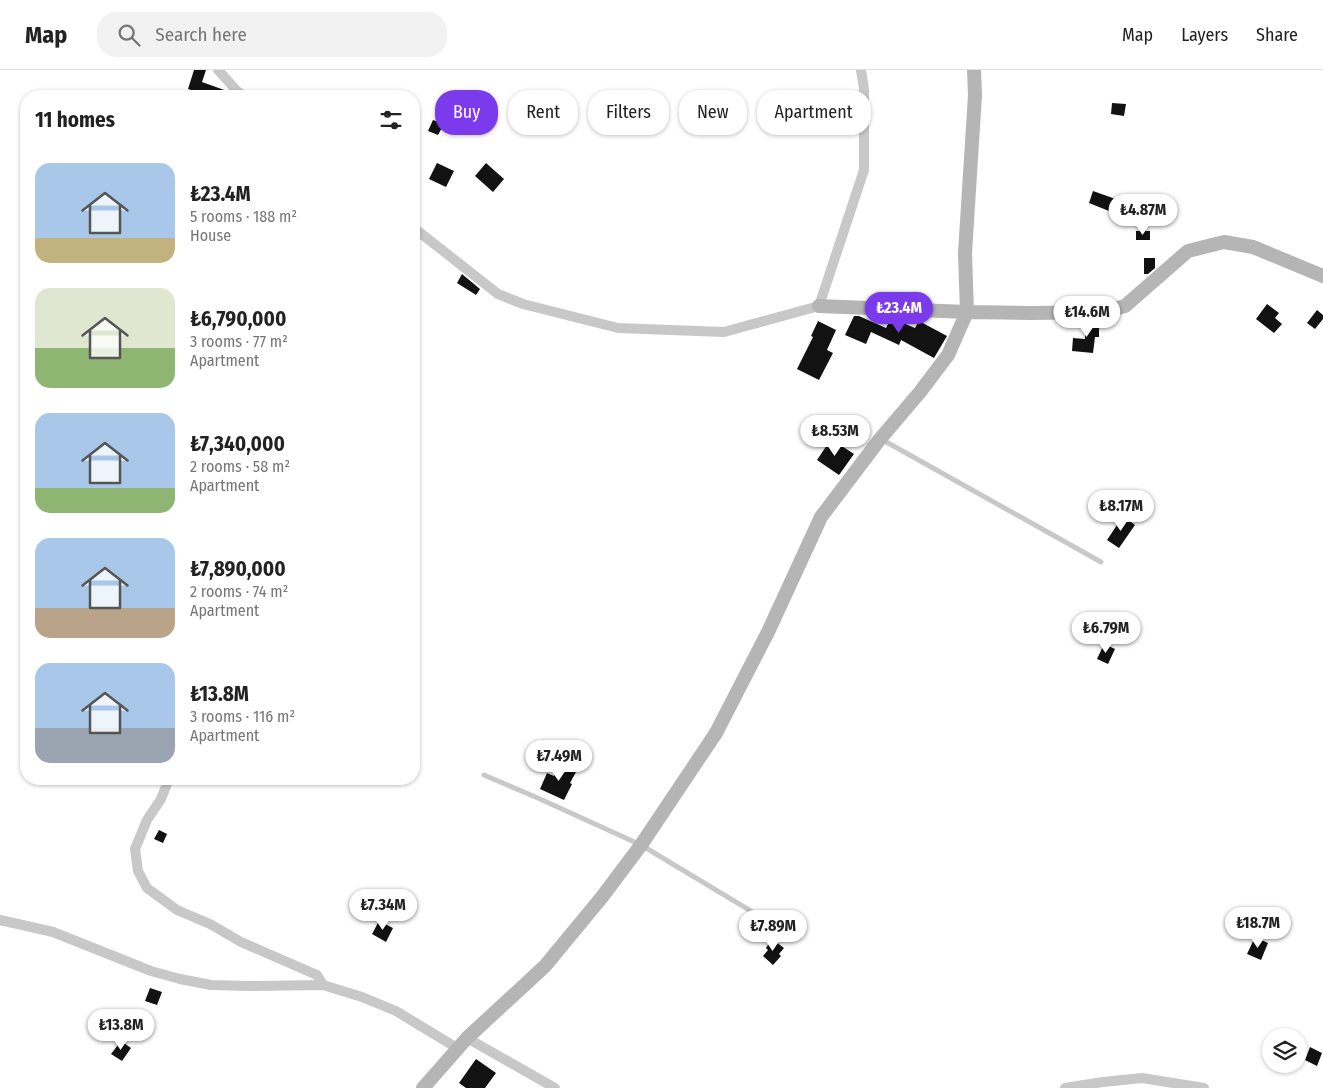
<!DOCTYPE html>
<meta charset="utf-8">
<style>
body{margin:0;font-family:"Fira Sans Condensed",sans-serif;background:#f2f2f2;color:#222;height:100vh;display:flex;flex-direction:column;font-size:19px;white-space:nowrap}
*{box-sizing:border-box;margin:0}
p{font-size:16px;color:#767676}
.icon{flex:none;width:28px;height:28px;fill:none;stroke:currentColor;stroke-width:2;stroke-linecap:round;stroke-linejoin:round}
.map{position:relative;flex:1;overflow:hidden}
.side{position:absolute;left:20px;top:20px;width:400px;height:695px;display:flex;flex-direction:column;background:#fff;border-radius:20px;box-shadow:0 1px 4px #0004}
.side>*{flex:none}
.guide{position:absolute;left:435px;top:20px;width:475px;height:45px;display:flex;gap:10px}
.controls{position:absolute;left:1262px;top:958px;display:grid;gap:10px}
.controls a{display:grid;place-items:center;width:45px;height:45px;border-radius:50%;background:#fff;box-shadow:0 1px 4px #0004;font-size:25px}
.price{position:absolute;translate:-50% -42px;padding:0 11px;border-radius:18px;background:#fff;color:#222;font-size:16px;line-height:32px;filter:drop-shadow(0 1px 2px #0008)}
.price::after{content:'';position:absolute;left:50%;top:30px;width:15px;height:11px;margin-left:-8px;background:inherit;clip-path:polygon(0 0,100% 0,50% 100%)}
.price.selected{background:#7c3aed;color:#fff}
ul{padding:0;list-style:none}
li{display:flex;align-items:center;gap:15px;height:125px;padding:0 15px}
li span{display:grid;place-items:center;flex:none;width:140px;height:100px;border-radius:15px;color:#555}
li>.icon{margin-inline-start:auto}
span .icon{width:60px;height:60px;fill:#fffc;stroke-width:1}
li b{font-size:21px}
h2{display:flex;justify-content:space-between;align-items:center;height:60px;padding:0 15px;font-size:21px}
.chip{padding:0 18px;border-radius:20px;background:#fff;box-shadow:0 1px 4px #0004;font-size:18px;line-height:45px}
.chip.selected{background:#7c3aed;color:#fff}
header{display:flex;align-items:center;gap:30px;box-sizing:border-box;height:70px;padding:0 25px;background:#fff;border-bottom:1px solid #e0e0e0}
header strong{font-size:24px}
nav{display:flex;gap:28px;margin-inline-start:auto;font-size:18px}
.search{width:350px;height:45px;background:#f2f2f2;display:flex;align-items:center;gap:12px;box-sizing:border-box;padding:0 18px;border-radius:20px;color:#767676;font-size:19px}
.map>svg:first-child{display:block}
</style>
<header>
<strong>Map</strong>
<div class="search"><svg class="icon" aria-label="search" viewBox="0 0 24 24"><circle cx="10" cy="10" r="6"/><path d="M15 15l6 6"/></svg>Search here</div>
<nav><a>Map</a><a>Layers</a><a>Share</a></nav>
</header>
<div class="map">
<svg width="1323" height="1018" viewBox="0 0 1323 1018">
<rect width="100%" height="100%" fill="#fff"/>
<path fill="#121212" d="M194,0H206L202,12L227,21L233,26H200L201,23L188,19Z
M1112,33L1126,34L1124,46L1111,44Z
M433,50L444,54L438,65L428,61Z
M437,93L454,101L446,117L429,109Z
M486,93L504,109L493,122L475,106Z
M1093,121L1124,132L1119,145L1089,133Z
M1136,161H1150V170H1136Z
M1144,188H1155V198L1148,204H1144Z
M462,204L480,219L476,225L457,213Z
M1267,234L1279,243L1275,248L1282,254L1274,263L1256,249Z
M1317,240L1323,245V249L1315,259L1307,253Z
M854,246H859L886,258L891,248L915,258L919,251L947,266L934,288L901,270L899,275L871,262L866,274L845,265Z
M818,251L836,260L827,280L833,283L819,310L797,299L813,267L811,266Z
M1085,251L1099,252V267H1095L1093,283L1072,281L1073,268L1085,269Z
M831,369L854,384L839,405L817,390Z
M1123,446L1135,455L1119,478L1107,470Z
M1104,574L1115,579L1108,594L1097,589Z
M560,694L576,702L570,713L572,714L564,730L540,719L547,703L554,706Z
M159,760L167,764L163,773L154,769Z
M379,851L393,858L386,872L372,864Z
M1255,867L1268,873L1261,890L1247,884Z
M772,869L784,878L779,884L781,886L773,895L763,886L768,880L766,878Z
M150,918L162,922L157,935L145,931Z
M121,971L131,978L122,991L111,984Z
M1310,977L1322,983L1317,996L1305,990Z
M476,989L496,1003L485,1018H466L459,1013Z"/>
<g fill="none" stroke-linecap="round" stroke-linejoin="round">
<path stroke="#c8c8c8" stroke-width="5" d="M881,369L1101,492
M484,705L540,729L641,775L776,856"/>
<path stroke="#c8c8c8" stroke-width="10" d="M218,0L237,21L244,26
M414,158L498,224L523,234L618,258L724,262L819,236L864,100V19L861,0
M169,709L161,729L147,750L135,779L138,801L147,818L177,840L210,854L241,872L317,905L323,915
M0,850L53,862L151,901L180,909L211,915L248,916L323,915L362,927L396,941L457,978
M467,968L555,1018
M1065,1018L1103,1012L1142,1008L1204,1018"/>
<path stroke="#b5b5b5" stroke-width="14" d="M819,236L967,242L1031,243L1103,242L1125,236L1188,181L1224,172L1253,177L1323,206
M423,1018L467,968L545,896L602,827L641,775L716,663L768,562L821,447L880,369L920,322L948,285L967,242L965,183L975,25L974,0"/>
</g>
</svg>
<div class="controls">
<a><svg class="icon" aria-label="layers" viewBox="0 0 24 24"><path d="M12 4l9 5-9 5-9-5zM3 14l9 5 9-5"/></svg></a>
</div>
<b class="price" style="left:1143px;top:166px">₺4.87M</b>
<b class="price selected" style="left:899px;top:264px">₺23.4M</b>
<b class="price" style="left:1087px;top:268px">₺14.6M</b>
<b class="price" style="left:835px;top:387px">₺8.53M</b>
<b class="price" style="left:1121px;top:462px">₺8.17M</b>
<b class="price" style="left:1106px;top:584px">₺6.79M</b>
<b class="price" style="left:559px;top:712px">₺7.49M</b>
<b class="price" style="left:383px;top:861px">₺7.34M</b>
<b class="price" style="left:1258px;top:879px">₺18.7M</b>
<b class="price" style="left:773px;top:882px">₺7.89M</b>
<b class="price" style="left:121px;top:981px">₺13.8M</b>
<div class="guide">
<a class="chip selected">Buy</a>
<a class="chip">Rent</a>
<a class="chip">Filters</a>
<a class="chip">New</a>
<a class="chip">Apartment</a>
</div>
<section class="side">
<h2>11 homes<svg class="icon" aria-label="filters" viewBox="0 0 24 24"><path d="M4 7h16M4 17h16"/><circle cx="9" cy="7" r="2"/><circle cx="15" cy="17" r="2"/></svg></h2>
<ul>
<li><span style="background:linear-gradient(#a9c7e8 75%,#c2b280 0)"><svg class="icon" aria-label="home" viewBox="0 0 24 24"><path d="M3 11l9-7 9 7M6 9v11h12V9"/></svg></span><div><b>₺23.4M</b><p>5 rooms · 188 m²</p><p>House</p></div></li>
<li><span style="background:linear-gradient(#dfe7d0 60%,#8fb573 0)"><svg class="icon" aria-label="home" viewBox="0 0 24 24"><path d="M3 11l9-7 9 7M6 9v11h12V9"/></svg></span><div><b>₺6,790,000</b><p>3 rooms · 77 m²</p><p>Apartment</p></div></li>
<li><span style="background:linear-gradient(#a9c7e8 75%,#8fb573 0)"><svg class="icon" aria-label="home" viewBox="0 0 24 24"><path d="M3 11l9-7 9 7M6 9v11h12V9"/></svg></span><div><b>₺7,340,000</b><p>2 rooms · 58 m²</p><p>Apartment</p></div></li>
<li><span style="background:linear-gradient(#a9c7e8 70%,#b9a48a 0)"><svg class="icon" aria-label="home" viewBox="0 0 24 24"><path d="M3 11l9-7 9 7M6 9v11h12V9"/></svg></span><div><b>₺7,890,000</b><p>2 rooms · 74 m²</p><p>Apartment</p></div></li>
<li><span style="background:linear-gradient(#a9c7e8 65%,#9aa5b1 0)"><svg class="icon" aria-label="home" viewBox="0 0 24 24"><path d="M3 11l9-7 9 7M6 9v11h12V9"/></svg></span><div><b>₺13.8M</b><p>3 rooms · 116 m²</p><p>Apartment</p></div></li>
</ul>
</section>
</div>
